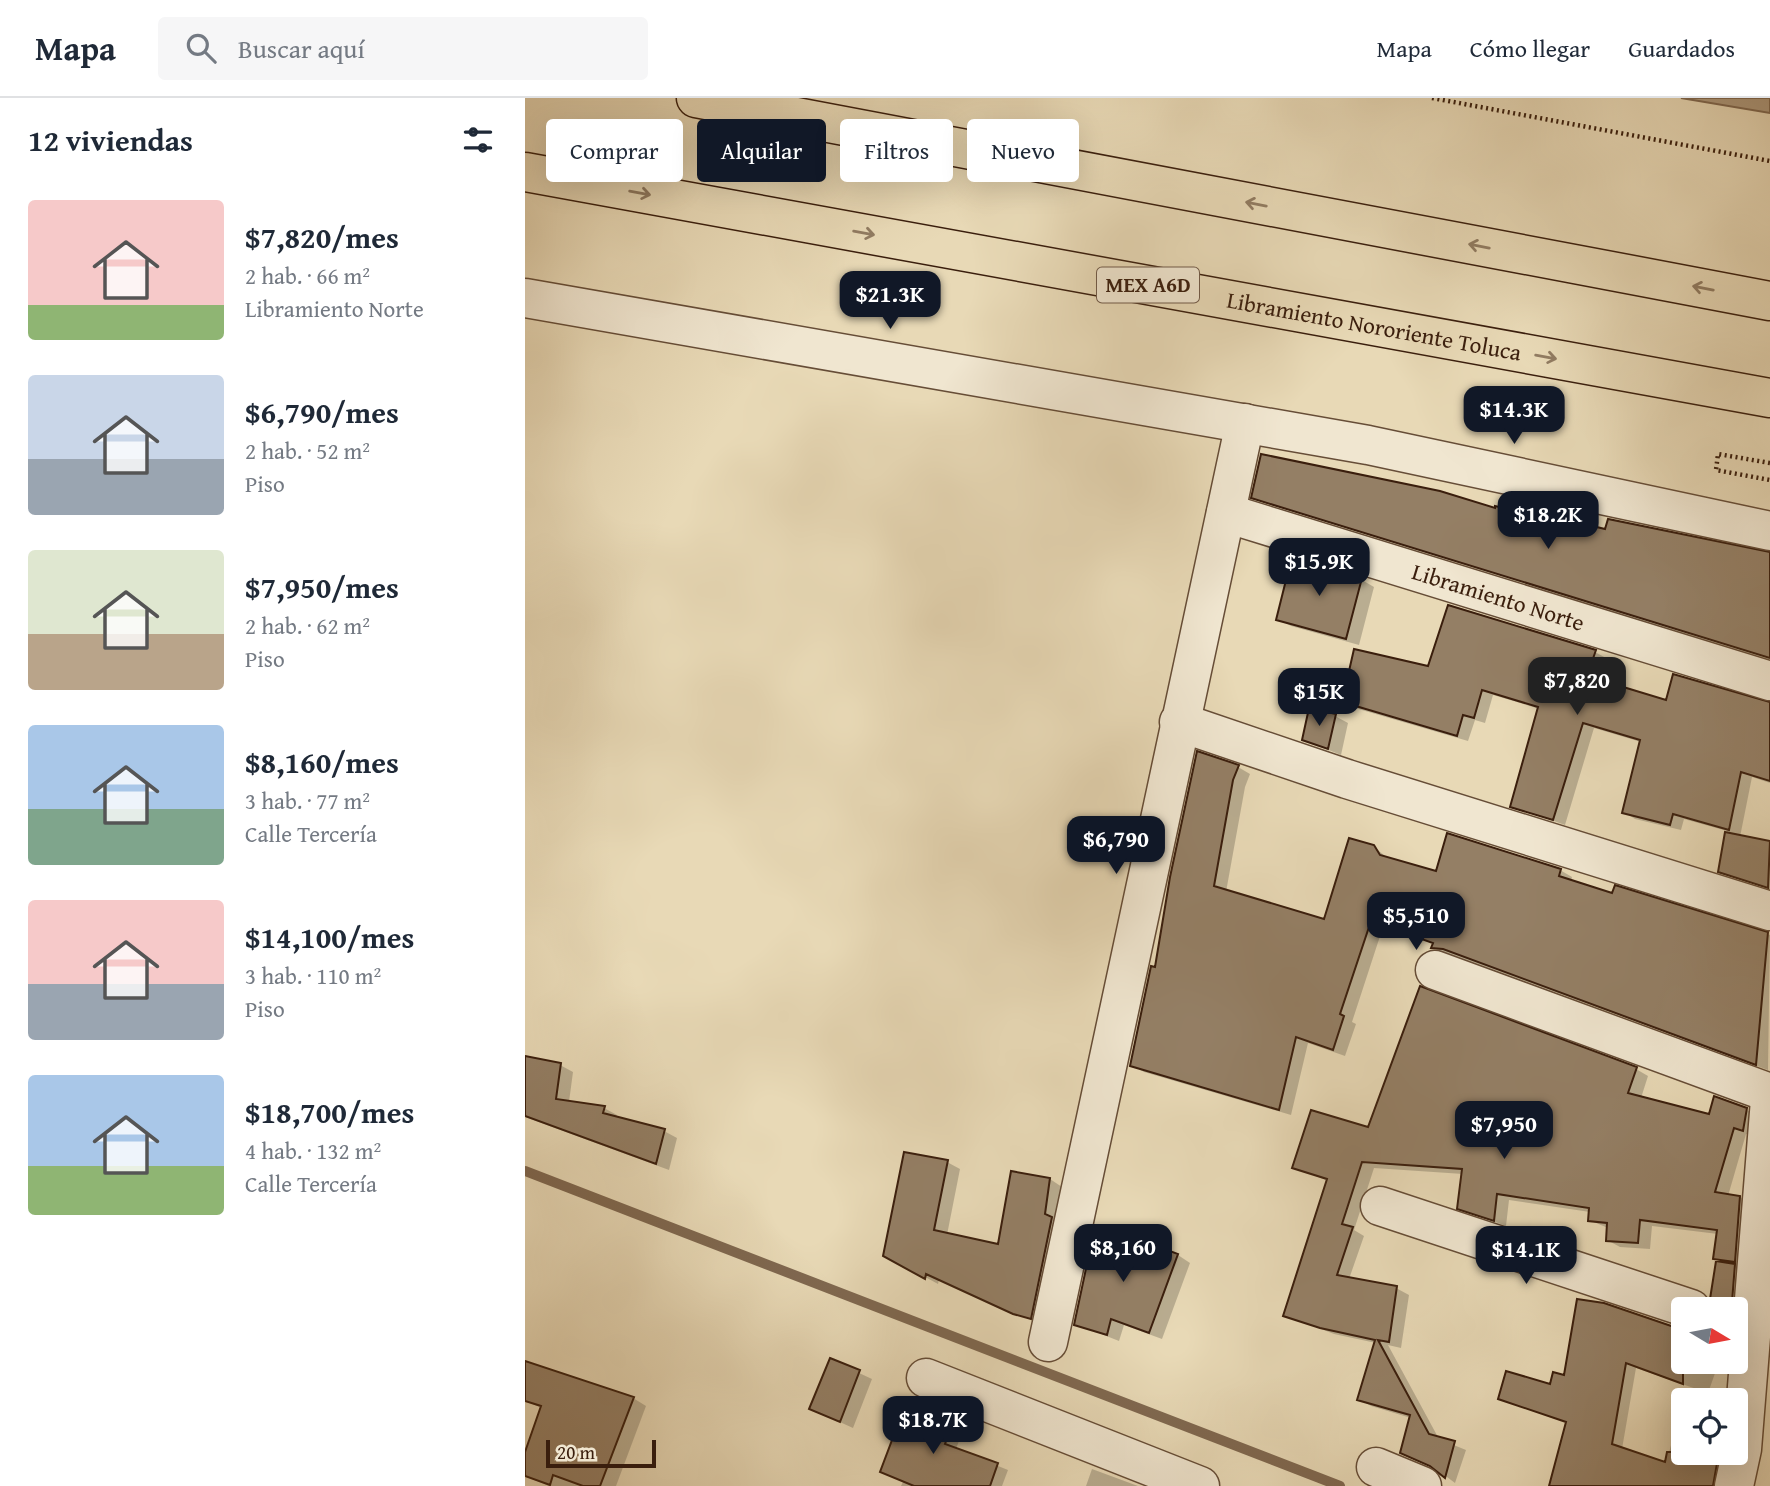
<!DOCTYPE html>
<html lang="es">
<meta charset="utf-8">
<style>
body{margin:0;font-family:"Gentium Book Plus",serif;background:#f6f6f7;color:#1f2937;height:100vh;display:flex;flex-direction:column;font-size:26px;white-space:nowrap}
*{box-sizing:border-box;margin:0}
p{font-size:23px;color:#747a83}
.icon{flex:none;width:38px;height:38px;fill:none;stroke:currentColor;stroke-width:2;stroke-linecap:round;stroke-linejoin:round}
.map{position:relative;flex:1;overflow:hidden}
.details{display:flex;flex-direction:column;background:#fff;width:525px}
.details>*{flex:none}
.hud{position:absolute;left:21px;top:21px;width:665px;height:63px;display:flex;gap:14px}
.needle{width:46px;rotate:100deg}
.tools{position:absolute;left:1146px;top:1199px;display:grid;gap:14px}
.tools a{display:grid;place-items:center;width:77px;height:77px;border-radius:7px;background:#fff;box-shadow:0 7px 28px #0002;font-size:35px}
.scale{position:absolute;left:21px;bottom:18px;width:110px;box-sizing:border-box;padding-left:7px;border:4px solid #3a1e0d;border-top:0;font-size:19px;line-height:24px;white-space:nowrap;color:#3a1e0d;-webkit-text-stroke:5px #f0e6d0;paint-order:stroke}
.price{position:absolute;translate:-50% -60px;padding:0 16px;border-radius:14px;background:#111827;color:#fff;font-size:23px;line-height:46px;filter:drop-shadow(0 2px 4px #0008)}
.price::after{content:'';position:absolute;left:50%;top:42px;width:21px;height:16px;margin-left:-10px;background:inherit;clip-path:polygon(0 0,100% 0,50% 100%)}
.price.selected{background:#222;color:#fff}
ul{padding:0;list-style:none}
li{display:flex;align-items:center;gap:21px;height:175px;padding:0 28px}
li span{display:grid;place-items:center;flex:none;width:196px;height:140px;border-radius:7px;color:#555}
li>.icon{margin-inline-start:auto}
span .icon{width:84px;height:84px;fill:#fffc;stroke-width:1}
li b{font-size:30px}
h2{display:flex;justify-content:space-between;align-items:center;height:84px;padding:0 28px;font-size:30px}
.tag{padding:0 24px;border-radius:7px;background:#fff;box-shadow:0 7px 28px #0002;font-size:24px;line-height:63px}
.tag.selected{background:#111827;color:#fff}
header{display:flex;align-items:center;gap:42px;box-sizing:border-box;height:98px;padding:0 35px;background:#fff;border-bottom:2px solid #e0e1e3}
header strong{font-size:33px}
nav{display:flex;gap:38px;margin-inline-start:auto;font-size:24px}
.search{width:490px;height:63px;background:#f6f6f7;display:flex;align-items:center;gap:18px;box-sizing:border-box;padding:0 24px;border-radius:7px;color:#747a83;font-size:26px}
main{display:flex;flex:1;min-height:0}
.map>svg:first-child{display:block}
</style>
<header>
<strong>Mapa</strong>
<div class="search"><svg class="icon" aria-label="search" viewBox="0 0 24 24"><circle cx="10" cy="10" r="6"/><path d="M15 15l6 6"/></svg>Buscar aquí</div>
<nav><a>Mapa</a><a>Cómo llegar</a><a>Guardados</a></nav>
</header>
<main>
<section class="details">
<h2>12 viviendas<svg class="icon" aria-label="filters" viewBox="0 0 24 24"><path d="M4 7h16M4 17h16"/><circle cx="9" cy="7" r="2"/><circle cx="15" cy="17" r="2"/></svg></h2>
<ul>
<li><span style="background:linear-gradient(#f6c9c9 75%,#8fb573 0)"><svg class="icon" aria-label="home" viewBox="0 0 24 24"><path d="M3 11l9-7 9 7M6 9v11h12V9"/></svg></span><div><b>$7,820/mes</b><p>2 hab. · 66 m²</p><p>Libramiento Norte</p></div></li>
<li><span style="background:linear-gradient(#c9d6e8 60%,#9aa5b1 0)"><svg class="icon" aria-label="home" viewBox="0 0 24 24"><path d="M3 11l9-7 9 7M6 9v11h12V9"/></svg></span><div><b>$6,790/mes</b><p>2 hab. · 52 m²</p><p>Piso</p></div></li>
<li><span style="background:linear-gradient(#dfe7d0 60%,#b9a48a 0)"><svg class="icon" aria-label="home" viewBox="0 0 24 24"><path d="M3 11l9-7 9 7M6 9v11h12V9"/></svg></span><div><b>$7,950/mes</b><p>2 hab. · 62 m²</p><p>Piso</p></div></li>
<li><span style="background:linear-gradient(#a9c7e8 60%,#7fa58c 0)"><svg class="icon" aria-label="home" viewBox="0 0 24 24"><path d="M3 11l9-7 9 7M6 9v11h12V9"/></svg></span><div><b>$8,160/mes</b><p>3 hab. · 77 m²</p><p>Calle Tercería</p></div></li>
<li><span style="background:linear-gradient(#f6c9c9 60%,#9aa5b1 0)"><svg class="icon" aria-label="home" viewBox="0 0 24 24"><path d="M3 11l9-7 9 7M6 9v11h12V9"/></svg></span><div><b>$14,100/mes</b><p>3 hab. · 110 m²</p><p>Piso</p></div></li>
<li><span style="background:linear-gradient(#a9c7e8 65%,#8fb573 0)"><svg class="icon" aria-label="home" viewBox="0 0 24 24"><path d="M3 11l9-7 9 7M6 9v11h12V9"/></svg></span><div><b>$18,700/mes</b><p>4 hab. · 132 m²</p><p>Calle Tercería</p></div></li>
</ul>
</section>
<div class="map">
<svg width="1245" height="1388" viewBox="0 0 1245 1388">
<rect width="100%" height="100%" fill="#e8d9b6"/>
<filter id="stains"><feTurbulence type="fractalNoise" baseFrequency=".00286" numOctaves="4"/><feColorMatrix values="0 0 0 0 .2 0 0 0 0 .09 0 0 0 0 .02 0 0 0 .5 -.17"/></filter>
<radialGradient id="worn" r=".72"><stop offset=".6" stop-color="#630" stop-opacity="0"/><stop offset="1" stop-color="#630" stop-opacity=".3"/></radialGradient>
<path fill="#ad997d" stroke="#7f6850" stroke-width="2" d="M1156,0H1245V15Z"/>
<path fill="#0003" d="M728,399L971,412L1081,433L1245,455V562L739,405Z
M769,461L837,482L849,489L834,547L766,528L753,521Z
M1070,554L1081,560L1073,583L1142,604L1245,605V685L1227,679L1215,739L1245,744V792L1195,773L1202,733L1159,721L1156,732L1110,721L1099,714L1116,644L1069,630L1040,727L987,708L1015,611L968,597L960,625L950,622L943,643L830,610L819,603L904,570Z
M810,618L823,625L816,657L779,642Z
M713,669L725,676L720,689L701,794L801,824L849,749L865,762L912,775L1035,772L1047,779L1046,784L1088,798L1242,836L1245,837L1243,972L931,858L920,857L909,850L910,846L858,829L827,924L831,926L820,958L783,945L766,1017L619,974L607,967L631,871Z
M35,967L48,974L44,1004L79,1010L92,1017L91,1020L139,1033L152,1040L144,1072L0,1019V978Z
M1111,971L1123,978L1116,1000L1185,1018L1222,1012L1234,1019L1230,1039L1221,1036L1203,1098L1215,1099L1227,1106L1222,1170L1212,1169L1222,1175L1219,1210L1199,1207L1187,1200L1200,1166L1190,1160L1193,1136L1127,1128L1125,1151L1095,1149L1082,1142L1083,1130L1064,1122L1065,1114L984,1102L981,1128L934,1110L938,1076L849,1070L829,1132L839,1138L824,1181L871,1190L884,1197L876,1250L863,1247L914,1341L941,1352L930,1385L910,1370L877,1354L886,1320L846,1308L834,1301L851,1245L809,1236L760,1217L803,1083L769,1069L844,1032Z
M422,1064L435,1071L422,1137L474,1148L525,1081L537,1089L518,1227L414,1182L413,1186L360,1157Z
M617,1152L653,1157L665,1165L637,1241L599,1227L594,1243L551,1226Z
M1079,1207L1158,1234V1264H1194L1183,1295L1111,1270L1097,1351L1141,1366L1155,1313L1158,1314V1354H1205L1196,1388H1026L1042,1325L975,1300L1026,1288L1041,1279Z
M306,1262L347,1281L328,1330L286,1311Z
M0,1278L108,1300L121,1308L91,1388H24L0,1378V1359L17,1310L0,1303Z
M404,1317L438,1332L431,1351L483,1372L477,1388H376L378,1384L357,1374Z
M567,1371L613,1388H561Z"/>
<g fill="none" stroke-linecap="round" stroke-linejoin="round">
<path stroke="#7f6850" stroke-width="10" d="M0,1073L815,1388"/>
</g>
<path fill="#947f65" stroke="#3a1e0d" stroke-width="2" d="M736,356L915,393L970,410V408L1013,418L1014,415L1080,431L1083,421L1245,454V560L726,400Z
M767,458L837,480L821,541L751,522Z
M923,507L1071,552L1062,578L1141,602L1148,576L1245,604V683L1216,674L1204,732L1148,716L1145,727L1097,715L1115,642L1058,625L1028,722L985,709L1013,609L957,592L949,620L938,617L932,638L817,604L829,551L903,568Z
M784,610L811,616L803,651L777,642Z
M672,653L714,667L708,682L689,788L799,821L824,740L849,747L855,757L911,773L922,735L1036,771L1034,778L1087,795L1090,787L1243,834L1231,967L918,851L906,850L908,845L846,823L815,916L819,918L808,952L771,939L754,1012L605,968L626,868L630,869L645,779Z
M1200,734L1245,743L1243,790L1193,774Z
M895,888L1112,969L1103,995L1184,1016L1189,998L1222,1010L1218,1033L1209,1030L1190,1094L1215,1098L1210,1164L1188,1161L1192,1132L1115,1122L1113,1145L1081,1143L1082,1125L1063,1123L1064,1110L972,1096L969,1123L932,1111L937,1071L837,1064L817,1126L828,1129L812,1177L872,1188L864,1244L853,1242L904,1336L930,1343L920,1380L905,1368L875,1355L885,1317L832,1302L850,1242L795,1230L758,1218L802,1081L767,1070L786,1012L843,1029Z
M0,958L36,965L31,1001L80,1008L78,1015L140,1031L131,1066L0,1018Z
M379,1054L423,1062L409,1132L473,1146L486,1073L525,1080L520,1116L527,1119L506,1221L488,1216L401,1176L400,1181L358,1158Z
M569,1133L615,1149L618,1143L653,1156L624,1235L586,1221L582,1237L549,1227Z
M1191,1163L1210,1166L1207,1204L1185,1201Z
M1052,1201L1079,1205L1158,1232V1286L1101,1265L1087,1346L1140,1364L1142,1354H1194L1188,1388H1024L1041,1324L973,1301L981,1273L1025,1286L1028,1274L1039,1277Z
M305,1260L335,1272L315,1324L284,1311Z
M0,1263L109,1299L75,1388H58L28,1377L25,1387L0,1378V1354L16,1308L0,1303Z
M378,1313L400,1322L403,1315L428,1325L420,1346L473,1365L465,1388H389L355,1374Z"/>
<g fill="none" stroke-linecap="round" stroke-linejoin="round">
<g stroke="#664d37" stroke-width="41">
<g id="minor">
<path d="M0,200L843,347L1245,433"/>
<path id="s1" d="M701,415L1245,583"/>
<path d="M654,624L822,681L1245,813"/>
<path d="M910,872L1245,995"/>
<path d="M855,1108L1166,1211"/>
<path d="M523,1244L720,325"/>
<path d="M401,1280L675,1388"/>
<path d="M851,1369L897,1388"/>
<path d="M1209,1388L1217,1351L1245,1002"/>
</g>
</g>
<g stroke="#3a1e0d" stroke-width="41">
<g id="highway">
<path d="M171,0L1245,203"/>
<path id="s2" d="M0,74L1245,300"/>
</g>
</g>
<path stroke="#3a1e0d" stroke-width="4.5" stroke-dasharray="2 3.5" stroke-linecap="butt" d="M907,0L1245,63
M1245,365L1193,356L1191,372L1245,382"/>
<use href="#minor" stroke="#f0e6d0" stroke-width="38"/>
<use href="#highway" stroke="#e8d9b6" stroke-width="38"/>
</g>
<defs><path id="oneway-shaft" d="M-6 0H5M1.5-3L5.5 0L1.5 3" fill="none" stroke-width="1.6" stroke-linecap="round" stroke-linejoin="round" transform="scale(1.75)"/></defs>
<g stroke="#917c62">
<use href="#oneway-shaft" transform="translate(115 95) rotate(10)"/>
<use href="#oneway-shaft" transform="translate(731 106) rotate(-169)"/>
<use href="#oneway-shaft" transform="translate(339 135) rotate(10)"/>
<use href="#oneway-shaft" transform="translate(954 148) rotate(-169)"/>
<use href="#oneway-shaft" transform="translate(1178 190) rotate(-169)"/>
<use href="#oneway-shaft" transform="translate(1021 259) rotate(10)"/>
</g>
<g text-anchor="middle" stroke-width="7" stroke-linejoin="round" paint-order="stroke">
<rect fill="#f0e6d0" stroke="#715a48" stroke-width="2" x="572" y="169.5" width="102" height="35" rx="5"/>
<g font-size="21" font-weight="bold" fill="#3a1e0d">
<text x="623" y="194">MEX A6D</text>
</g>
<g font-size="23" fill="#3a1e0d" stroke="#f0e6d0">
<text dy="8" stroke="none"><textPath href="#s2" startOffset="863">Libramiento Nororiente Toluca</textPath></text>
<text dy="8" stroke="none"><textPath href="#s1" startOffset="285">Libramiento Norte</textPath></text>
</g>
</g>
<rect width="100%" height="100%" filter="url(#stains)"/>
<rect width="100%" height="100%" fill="url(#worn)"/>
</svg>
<div class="tools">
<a><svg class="needle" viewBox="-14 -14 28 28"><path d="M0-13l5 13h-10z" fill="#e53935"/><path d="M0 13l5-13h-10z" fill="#747a83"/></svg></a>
<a><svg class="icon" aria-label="locate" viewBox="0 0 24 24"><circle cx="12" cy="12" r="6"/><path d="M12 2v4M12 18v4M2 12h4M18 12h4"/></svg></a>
</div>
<div class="scale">20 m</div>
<b class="price" style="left:365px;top:233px">$21.3K</b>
<b class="price" style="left:989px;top:348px">$14.3K</b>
<b class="price" style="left:1023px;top:453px">$18.2K</b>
<b class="price" style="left:794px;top:500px">$15.9K</b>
<b class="price selected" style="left:1052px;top:619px">$7,820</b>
<b class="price" style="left:794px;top:630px">$15K</b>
<b class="price" style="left:591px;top:778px">$6,790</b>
<b class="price" style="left:891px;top:854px">$5,510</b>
<b class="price" style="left:979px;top:1063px">$7,950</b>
<b class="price" style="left:598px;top:1186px">$8,160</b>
<b class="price" style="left:1001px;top:1188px">$14.1K</b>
<b class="price" style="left:408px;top:1358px">$18.7K</b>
<div class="hud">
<a class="tag">Comprar</a>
<a class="tag selected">Alquilar</a>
<a class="tag">Filtros</a>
<a class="tag">Nuevo</a>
</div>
</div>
</main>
